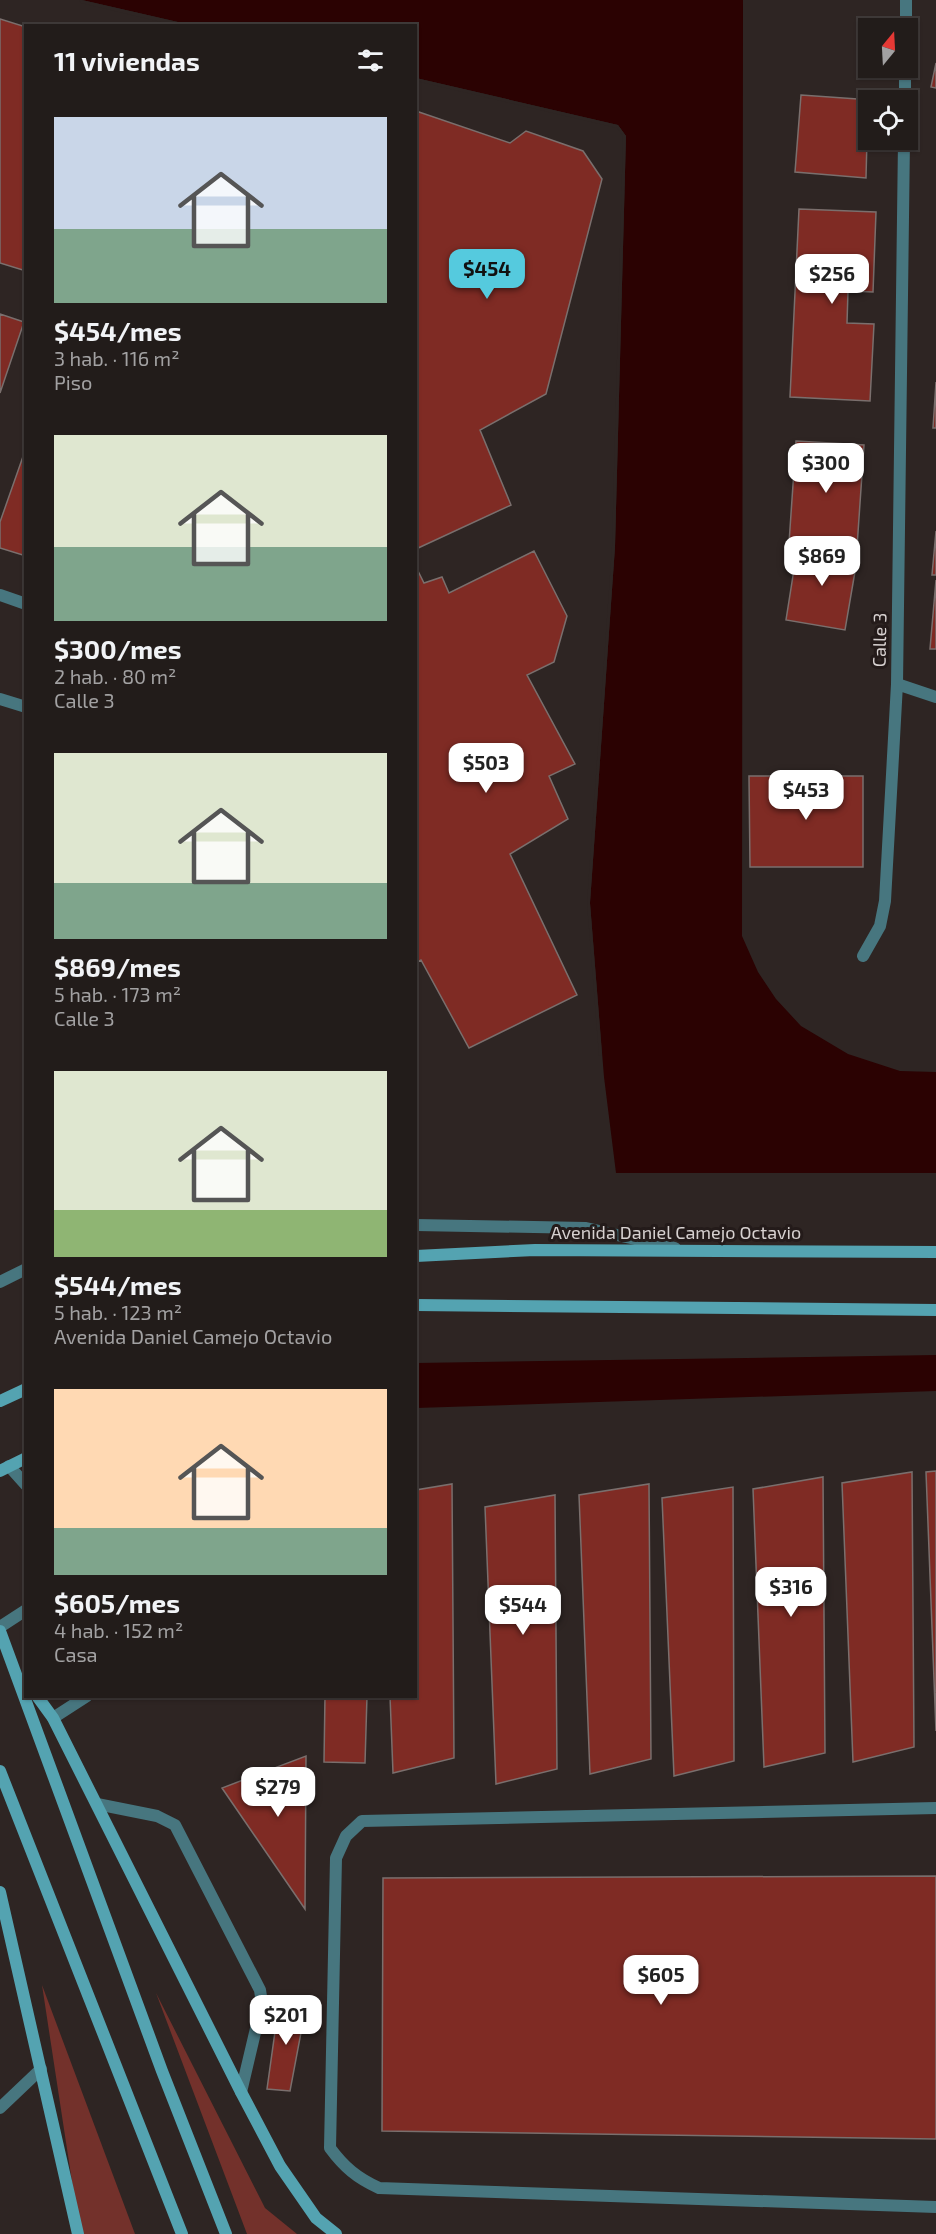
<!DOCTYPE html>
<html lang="es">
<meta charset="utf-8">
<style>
body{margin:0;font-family:"Exo 2",sans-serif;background:#2e2927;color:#f1f3f6;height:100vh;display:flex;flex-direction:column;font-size:22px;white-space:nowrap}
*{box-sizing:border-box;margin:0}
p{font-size:20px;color:#a2a1a2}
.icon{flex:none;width:33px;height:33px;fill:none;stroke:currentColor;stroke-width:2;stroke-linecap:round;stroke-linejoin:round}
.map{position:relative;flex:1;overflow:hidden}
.drawer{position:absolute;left:24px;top:24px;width:393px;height:1674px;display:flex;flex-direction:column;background:#221c1a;border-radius:0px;box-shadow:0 2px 4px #0004,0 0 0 2px #3f3a39}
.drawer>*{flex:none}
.needle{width:39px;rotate:18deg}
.controls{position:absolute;left:858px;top:18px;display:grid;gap:12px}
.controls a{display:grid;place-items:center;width:60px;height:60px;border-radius:0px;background:#221c1a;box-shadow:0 2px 4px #0004,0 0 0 2px #3f3a39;font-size:30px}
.price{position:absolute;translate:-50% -51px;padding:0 14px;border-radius:12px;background:#fff;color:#222;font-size:20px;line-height:39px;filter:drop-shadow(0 2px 3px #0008)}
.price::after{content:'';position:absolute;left:50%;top:36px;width:18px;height:14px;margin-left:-9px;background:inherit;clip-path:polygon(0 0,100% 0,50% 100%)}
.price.selected{background:#55cade;color:#111}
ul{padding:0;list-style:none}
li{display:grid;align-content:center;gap:12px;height:318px;padding:0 30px}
li span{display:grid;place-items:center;height:186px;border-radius:0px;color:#555}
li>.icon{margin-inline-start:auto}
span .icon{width:108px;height:108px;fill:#fffc;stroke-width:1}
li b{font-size:26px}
h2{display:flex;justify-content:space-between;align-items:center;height:72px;padding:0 30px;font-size:26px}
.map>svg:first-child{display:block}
</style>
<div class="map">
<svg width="936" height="2234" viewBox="0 0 936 2234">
<rect width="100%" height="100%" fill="#2e2523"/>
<path fill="#73312b" d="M42,1985L135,2234H80Z
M156,1993L265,2208L297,2234H247Z"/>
<path fill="#2b0202" d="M82,0H743L742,936L758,972L776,999L801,1026L848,1054L900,1071L936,1072V1173H616L604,1077L590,903L615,547L626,136L618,125L416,78V26L191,25Z
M936,1355V1391L416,1408V1363Z"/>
<path fill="#2e2523" d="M79,0H82L191,25L178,26L81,3Z
M416,78L618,125L626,136L615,547L590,903L602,1055L599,1056L587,903L612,547L623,136L617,128L416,81Z"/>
<path fill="#7f2b24" stroke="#7a6f6d" stroke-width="1.5" d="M0,19L26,27V271L0,263Z
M936,63V88L931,87Z
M801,95L872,100H868L866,178L795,172Z
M416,111L510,143L526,131L583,151L602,179L546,394L480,430L511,505L416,549Z
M799,209L876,212L873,292L848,291L847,323L874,324L870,401L790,397Z
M0,314L24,322L0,393Z
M936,382V428H933Z
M796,441L864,445L857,547L789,543Z
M26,448V556L0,548V522Z
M936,531V575H932Z
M798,544L858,554L845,630L786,620Z
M534,551L567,616L554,662L527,675L575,764L549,776L568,819L510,854L577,995L469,1048L421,960L416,963V567L424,583L442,577L449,593Z
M936,580V649H930Z
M749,776H863V867H750Z
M936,1471V1731L926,1472Z
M912,1472L914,1747L853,1762L842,1483Z
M823,1477L825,1753L764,1767L753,1489Z
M452,1484L454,1758L393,1773L390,1696H416V1490Z
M649,1484L651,1759L590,1774L579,1495Z
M733,1487L734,1761L674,1776L662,1498Z
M555,1495L557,1769L496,1784L485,1507Z
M325,1696H367L365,1763L324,1762Z
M306,1756L305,1909L222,1788Z
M936,1876V2139L382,2131L383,1878Z
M279,2003L306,2006L290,2091L267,2089Z"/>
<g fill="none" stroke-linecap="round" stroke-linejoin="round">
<path stroke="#47767f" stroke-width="12" d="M0,595L26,604
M0,699L26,707
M416,1225L586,1228L675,1248
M0,1282L26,1269
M9,1466L26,1485
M0,1627L26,1610
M53,1718L87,1696
M97,1804L157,1816L175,1825L260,1990L262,2003L241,2092
M936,1808L362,1821L346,1836L336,1858L330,2148C344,2167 357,2178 379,2188L936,2207
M0,2108L41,2069"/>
<path stroke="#47767f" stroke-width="12" d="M906,28V0
M905,100V68
M897,684L936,697
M863,956L880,926L885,901L897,684L904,140"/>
<path stroke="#54a3b1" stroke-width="12" d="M416,1256L535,1250L936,1252
M416,1305L936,1310
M0,1401L26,1389
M0,1471L26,1458
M0,1631L162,2071L226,2234
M37,1696L53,1718L241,2092L280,2166L316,2218L336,2234
M0,1771L182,2234
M0,1892L78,2234"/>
</g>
<g text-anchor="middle" stroke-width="6" stroke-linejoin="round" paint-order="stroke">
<g font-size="18" fill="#d7d1d0" stroke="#241b1a">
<text transform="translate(880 640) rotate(-89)" y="6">Calle 3</text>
<text x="676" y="1239">Avenida Daniel Camejo Octavio</text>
</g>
</g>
</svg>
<div class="controls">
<a><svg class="needle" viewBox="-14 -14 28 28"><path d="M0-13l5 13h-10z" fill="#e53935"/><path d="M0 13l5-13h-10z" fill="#a2a1a2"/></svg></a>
<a><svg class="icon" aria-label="locate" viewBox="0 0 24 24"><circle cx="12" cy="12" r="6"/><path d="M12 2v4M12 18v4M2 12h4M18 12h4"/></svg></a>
</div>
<b class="price selected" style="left:487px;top:300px">$454</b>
<b class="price" style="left:832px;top:305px">$256</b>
<b class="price" style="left:826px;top:494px">$300</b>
<b class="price" style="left:822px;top:587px">$869</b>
<b class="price" style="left:486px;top:794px">$503</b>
<b class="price" style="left:806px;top:821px">$453</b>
<b class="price" style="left:791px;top:1618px">$316</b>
<b class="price" style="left:523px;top:1636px">$544</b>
<b class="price" style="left:278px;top:1818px">$279</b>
<b class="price" style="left:661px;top:2006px">$605</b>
<b class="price" style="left:286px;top:2046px">$201</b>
<section class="drawer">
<h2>11 viviendas<svg class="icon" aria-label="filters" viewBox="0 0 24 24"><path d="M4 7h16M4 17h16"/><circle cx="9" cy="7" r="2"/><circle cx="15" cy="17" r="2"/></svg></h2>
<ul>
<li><span style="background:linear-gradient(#c9d6e8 60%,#7fa58c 0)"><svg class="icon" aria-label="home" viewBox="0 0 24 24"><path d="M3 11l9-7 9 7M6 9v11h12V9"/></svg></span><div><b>$454/mes</b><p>3 hab. · 116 m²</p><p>Piso</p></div></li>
<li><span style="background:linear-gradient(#dfe7d0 60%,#7fa58c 0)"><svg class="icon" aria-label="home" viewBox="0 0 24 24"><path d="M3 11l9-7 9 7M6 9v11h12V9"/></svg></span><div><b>$300/mes</b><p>2 hab. · 80 m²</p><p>Calle 3</p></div></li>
<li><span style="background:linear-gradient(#dfe7d0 70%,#7fa58c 0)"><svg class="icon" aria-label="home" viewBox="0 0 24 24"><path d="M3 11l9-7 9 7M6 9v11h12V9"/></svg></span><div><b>$869/mes</b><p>5 hab. · 173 m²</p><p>Calle 3</p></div></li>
<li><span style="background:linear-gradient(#dfe7d0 75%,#8fb573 0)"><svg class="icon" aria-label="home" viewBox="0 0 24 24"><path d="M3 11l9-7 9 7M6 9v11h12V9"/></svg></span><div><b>$544/mes</b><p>5 hab. · 123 m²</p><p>Avenida Daniel Camejo Octavio</p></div></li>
<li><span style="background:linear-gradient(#ffd9b3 75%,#7fa58c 0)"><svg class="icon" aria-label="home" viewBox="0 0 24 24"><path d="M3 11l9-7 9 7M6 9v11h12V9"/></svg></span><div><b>$605/mes</b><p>4 hab. · 152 m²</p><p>Casa</p></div></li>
</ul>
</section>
</div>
